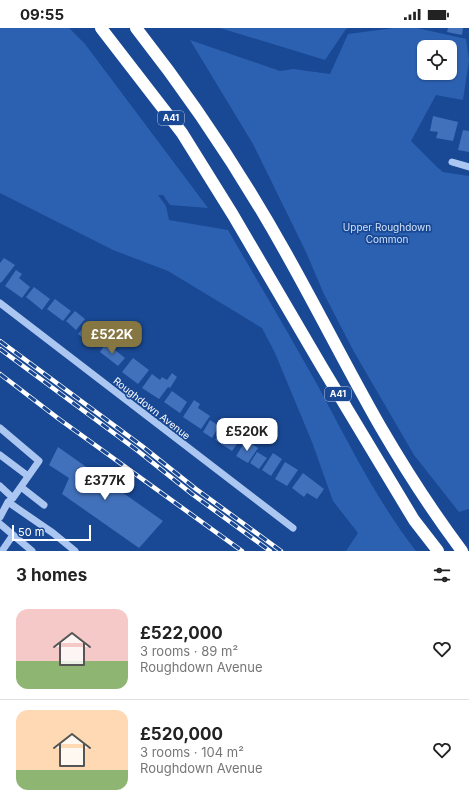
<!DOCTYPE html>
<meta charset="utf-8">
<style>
body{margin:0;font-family:Inter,sans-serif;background:#f6f6f6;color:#222;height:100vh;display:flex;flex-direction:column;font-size:15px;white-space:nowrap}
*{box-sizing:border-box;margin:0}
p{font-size:13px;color:#767676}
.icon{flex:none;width:22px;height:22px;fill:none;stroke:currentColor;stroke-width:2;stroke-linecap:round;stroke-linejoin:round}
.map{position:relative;height:523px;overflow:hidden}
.side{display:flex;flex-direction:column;background:#fff;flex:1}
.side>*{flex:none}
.fabs{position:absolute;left:417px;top:12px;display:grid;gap:8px}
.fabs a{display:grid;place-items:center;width:40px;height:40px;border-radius:8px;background:#fff;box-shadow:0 1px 3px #0004;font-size:20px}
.scale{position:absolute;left:12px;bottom:10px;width:79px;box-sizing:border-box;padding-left:4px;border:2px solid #fff;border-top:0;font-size:11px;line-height:14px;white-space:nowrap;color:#fff;-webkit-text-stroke:3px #194894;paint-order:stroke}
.price{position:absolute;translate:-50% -34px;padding:0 9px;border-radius:8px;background:#fff;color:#222;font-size:13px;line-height:26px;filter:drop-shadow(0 1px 2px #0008)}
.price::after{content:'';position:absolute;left:50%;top:24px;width:12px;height:9px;margin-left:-6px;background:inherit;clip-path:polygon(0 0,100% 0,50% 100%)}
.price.current{background:#857642;color:#fff}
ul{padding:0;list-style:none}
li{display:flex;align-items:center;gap:12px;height:100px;padding:0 16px}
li+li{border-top:1px solid #e0e0e0}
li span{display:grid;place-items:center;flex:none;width:112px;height:80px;border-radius:12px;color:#555}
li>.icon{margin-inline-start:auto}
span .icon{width:48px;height:48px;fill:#fffc;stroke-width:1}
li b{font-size:17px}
h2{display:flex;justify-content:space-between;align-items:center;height:48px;padding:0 16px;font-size:17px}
.status{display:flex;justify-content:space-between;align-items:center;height:28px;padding:0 20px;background:#fff;direction:ltr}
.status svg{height:11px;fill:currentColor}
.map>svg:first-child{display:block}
</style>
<div class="status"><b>09:55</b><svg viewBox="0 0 49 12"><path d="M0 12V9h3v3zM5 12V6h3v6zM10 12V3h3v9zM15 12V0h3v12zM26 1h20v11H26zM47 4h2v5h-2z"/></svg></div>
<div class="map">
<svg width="469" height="523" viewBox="0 0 469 523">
<rect width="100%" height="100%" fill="#194894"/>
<path fill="#2c61b2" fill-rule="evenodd" d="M0,0H69L85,16L208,180L170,177L163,167H158L166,178L169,192L228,202C258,254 289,306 318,358C348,414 377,473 416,523H346L358,505L333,473L312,414L275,325L262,300L168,243L113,222L0,165Z
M220,0H349L346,1L325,32Z
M394,0H417L466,11L469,32L463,72L436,67L411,113L436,138L443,144L469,148V481L459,484L414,427L353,322L323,264L306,224L253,116L190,12L280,43L293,41L330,46L348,6ZM424,19H450V45H424Z"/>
<path fill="#4271bb" d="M448,0H463L462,7L447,4Z
M433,88L458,94L453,113L436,110L438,104L430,103Z
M463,102L469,103V124L458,122Z
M4,230L15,237L1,255L0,254V235Z
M16,242L22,246L19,250L30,259L22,270L5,258Z
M34,259L50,271L42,282L26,269Z
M55,271L71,283L63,293L47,281Z
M75,283L85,291L76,302L66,293Z
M87,295L104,308L95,319L78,306Z
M106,315L125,330L118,338L100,324Z
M133,330L149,342L138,356L122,344Z
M172,345L177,349L170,360L168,359L159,371L142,360L152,346L160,352L162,349L167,352Z
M172,363L187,374L180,385L164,374Z
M194,372L200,376L198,380L210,388L201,401L183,389Z
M210,392L219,398L212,410L203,404Z
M223,400L240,412L232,423L215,412Z
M246,412L258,420L248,435L236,428Z
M58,419L163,493L139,520L62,466L69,450L49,437Z
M257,424L267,430L259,441L250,435Z
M273,425L282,431L271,448L262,442Z
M285,434L298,442L287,458L275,451Z
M303,445L324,461L317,471L307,465L304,469L292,460Z"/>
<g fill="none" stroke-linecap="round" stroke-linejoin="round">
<path stroke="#abc6f0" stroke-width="7" d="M452,134L469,139
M0,275L293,500
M0,400L39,433L13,470L8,474
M0,427L28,448
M0,458L13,470
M21,459L44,477
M0,489L8,474L53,505L75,523
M0,496L32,523
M2,523L13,507"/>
<path stroke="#fff" stroke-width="12" d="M101,0L182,105L233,187L322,339L414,492L438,523
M136,0C192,71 243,148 287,227C319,284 348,342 380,398C405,441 432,483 462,523"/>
<g stroke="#fff" stroke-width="4.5">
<path id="rail" d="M0,313L142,418L196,461L281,523
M0,321L138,423L192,466L270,523
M0,346L59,391L242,523"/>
</g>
<use href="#rail" stroke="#194894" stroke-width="3" stroke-dasharray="9" stroke-linecap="butt"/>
</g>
<g text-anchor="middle" stroke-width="3.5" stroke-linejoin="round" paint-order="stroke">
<g fill="#194894" stroke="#bac8df" stroke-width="1">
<rect x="158" y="83" width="26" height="14" rx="3"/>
<rect x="325" y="359" width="26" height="14" rx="3"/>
</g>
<g font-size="9" font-weight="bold" fill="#fff">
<text x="171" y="93">A41</text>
<text x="338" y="369">A41</text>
</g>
<g font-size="10" fill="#d1e2fb" stroke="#194894">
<text x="387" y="203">Upper Roughdown<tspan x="387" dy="12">Common</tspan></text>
</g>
<g font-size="10" fill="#fff" stroke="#194894">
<text transform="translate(152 380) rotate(38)" y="4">Roughdown Avenue</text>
</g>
</g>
</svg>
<div class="fabs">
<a><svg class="icon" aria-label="locate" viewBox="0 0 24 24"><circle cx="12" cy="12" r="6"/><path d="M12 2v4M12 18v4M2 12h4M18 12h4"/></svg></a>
</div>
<div class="scale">50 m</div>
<b class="price current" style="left:112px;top:327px">£522K</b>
<b class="price" style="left:247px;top:424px">£520K</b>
<b class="price" style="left:105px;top:473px">£377K</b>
</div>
<section class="side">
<h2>3 homes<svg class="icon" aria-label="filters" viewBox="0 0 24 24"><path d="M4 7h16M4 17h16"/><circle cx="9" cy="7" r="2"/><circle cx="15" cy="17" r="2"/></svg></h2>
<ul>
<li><span style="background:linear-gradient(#f6c9c9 65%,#8fb573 0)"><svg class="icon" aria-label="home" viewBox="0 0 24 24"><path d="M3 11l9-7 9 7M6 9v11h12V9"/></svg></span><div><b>£522,000</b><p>3 rooms · 89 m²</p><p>Roughdown Avenue</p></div><svg class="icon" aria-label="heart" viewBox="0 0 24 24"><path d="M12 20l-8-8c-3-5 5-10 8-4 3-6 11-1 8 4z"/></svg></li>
<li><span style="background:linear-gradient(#ffd9b3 75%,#8fb573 0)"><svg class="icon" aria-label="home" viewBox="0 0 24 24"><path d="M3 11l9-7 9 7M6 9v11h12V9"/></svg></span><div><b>£520,000</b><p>3 rooms · 104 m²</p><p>Roughdown Avenue</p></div><svg class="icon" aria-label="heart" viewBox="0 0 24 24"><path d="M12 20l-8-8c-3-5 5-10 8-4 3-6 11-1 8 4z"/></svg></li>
</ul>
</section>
